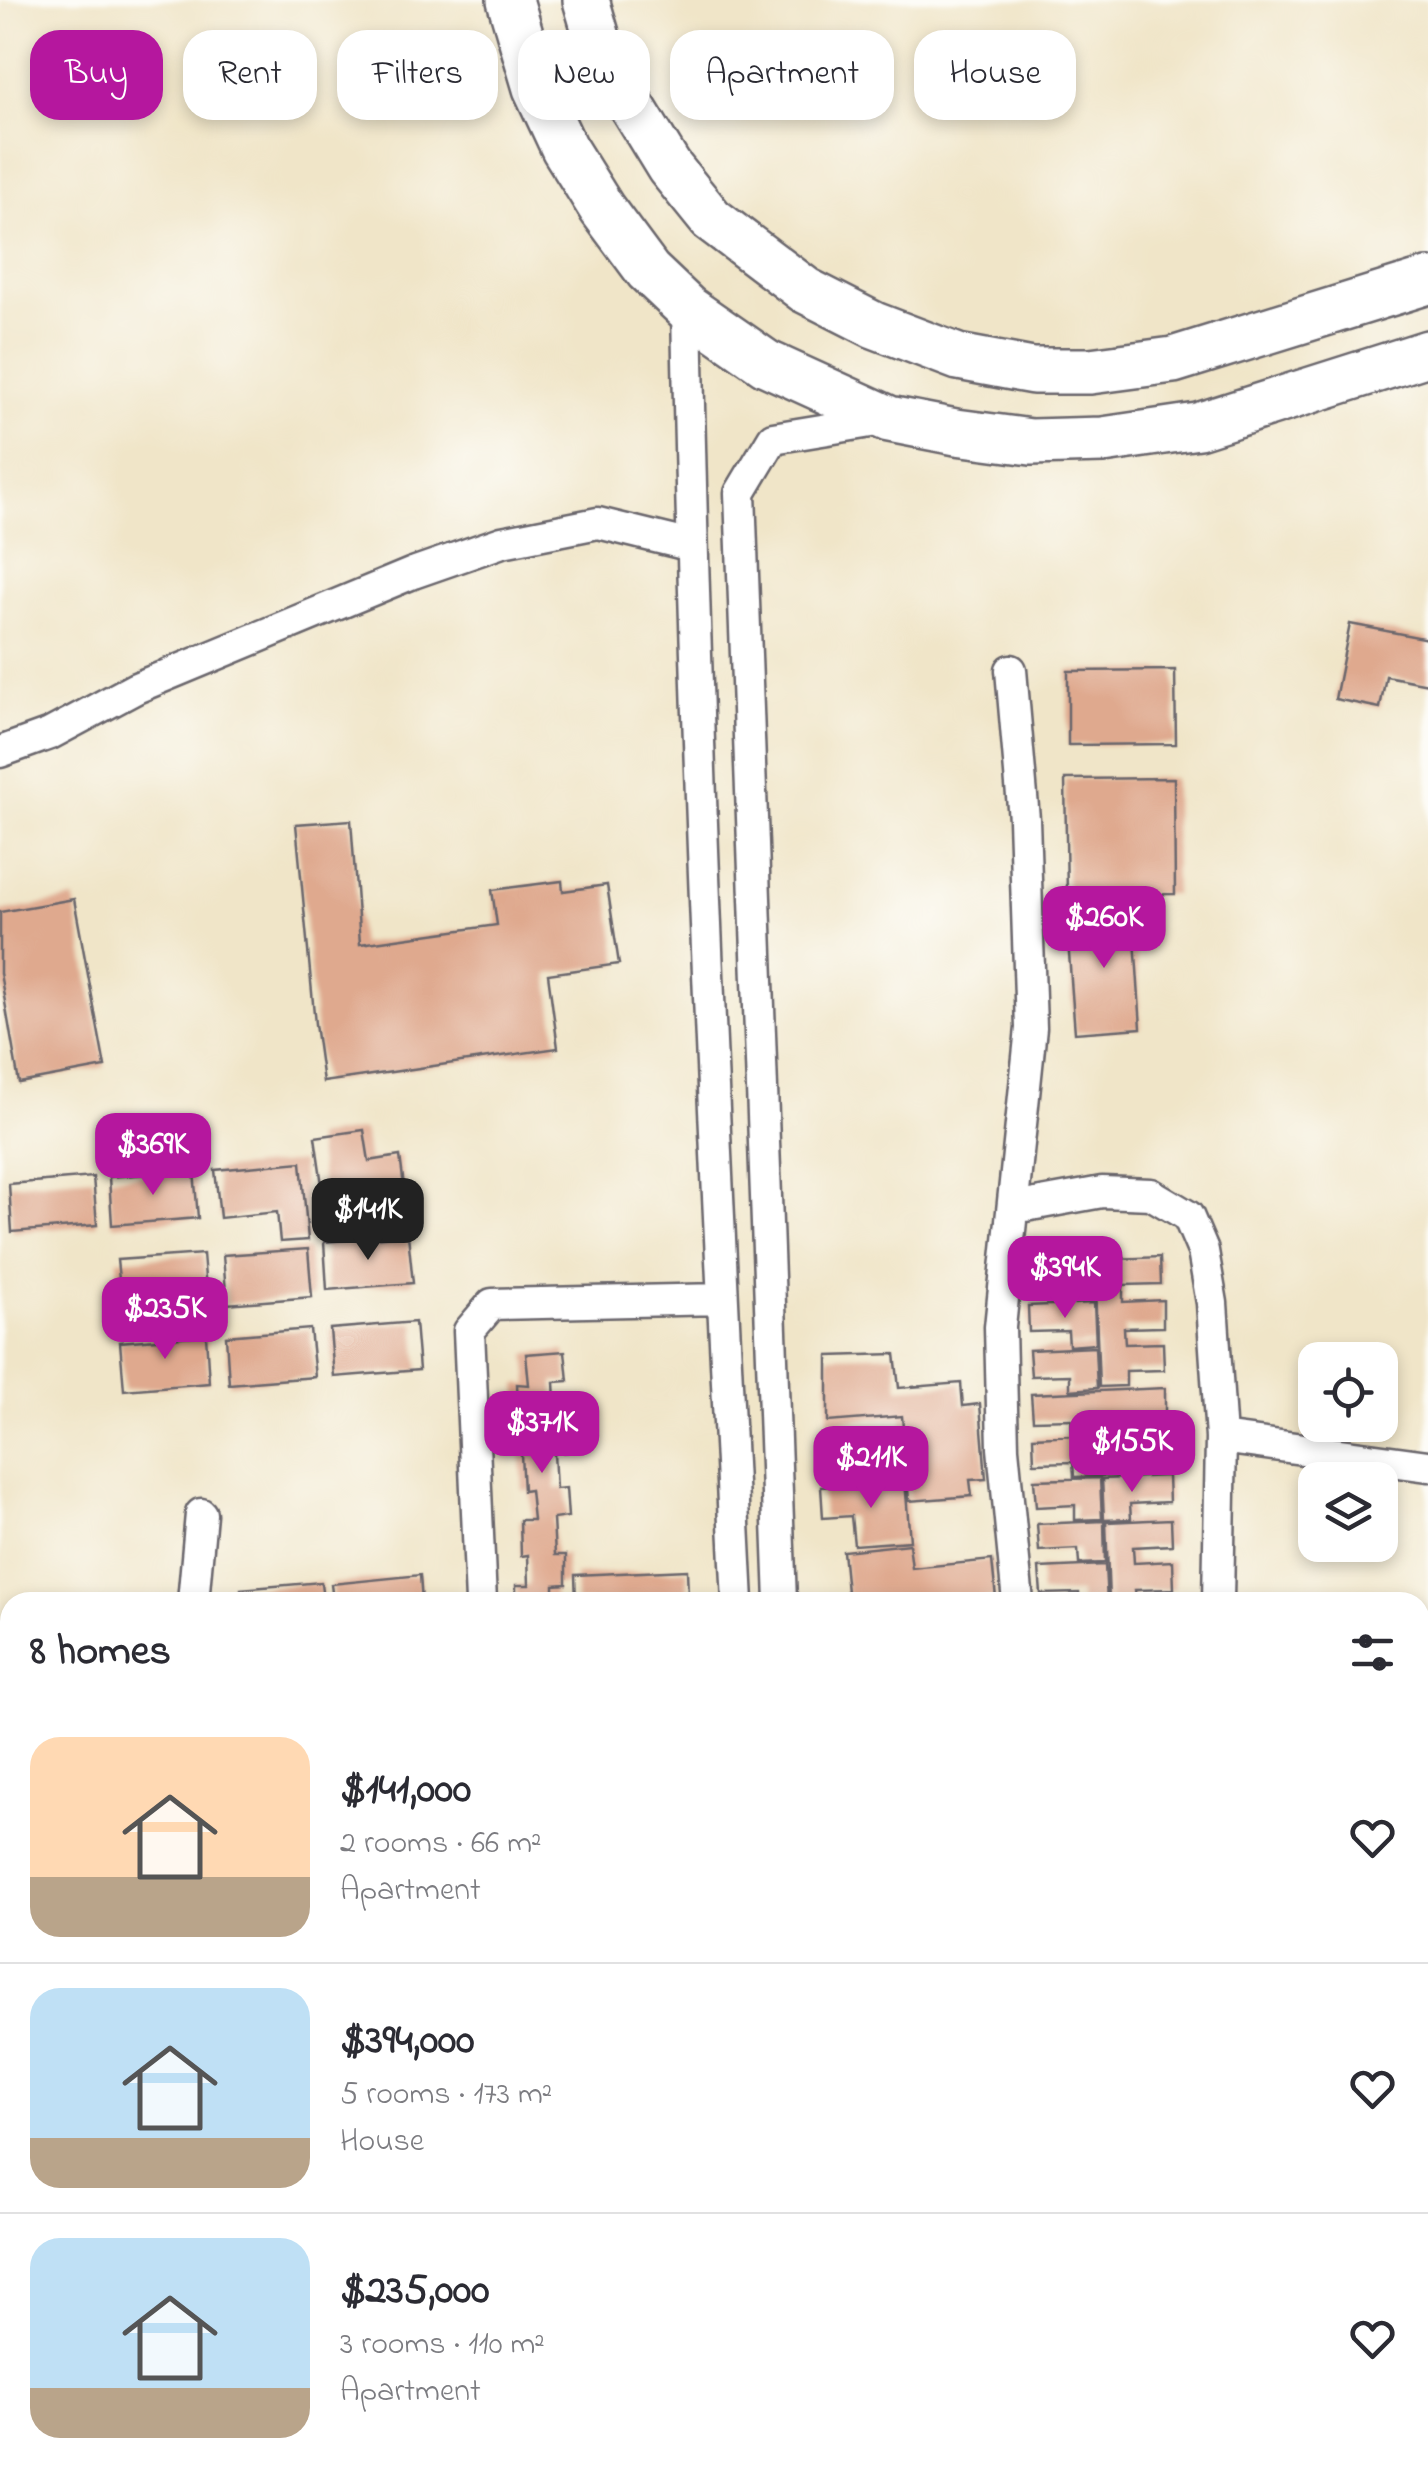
<!DOCTYPE html>
<meta charset="utf-8">
<style>
body{margin:0;font-family:"Indie Flower",sans-serif;background:#f2f2f3;color:#2b2b33;height:100vh;display:flex;flex-direction:column;font-size:38px;white-space:nowrap}
*{box-sizing:border-box;margin:0}
p{font-size:32px;color:#7c7c81}
.icon{flex:none;width:55px;height:55px;fill:none;stroke:currentColor;stroke-width:2;stroke-linecap:round;stroke-linejoin:round}
.map{position:relative;flex:1;overflow:hidden}
.panel{position:absolute;left:0px;top:1592px;width:1430px;height:892px;display:flex;flex-direction:column;background:#fff;border-radius:30px 30px 0 0;box-shadow:0 5px 15px #0003}
.panel>*{flex:none}
.top-card{position:absolute;left:30px;top:30px;width:1370px;height:90px;display:flex;gap:20px}
.fabs{position:absolute;left:1298px;top:1342px;display:grid;gap:20px}
.fabs a{display:grid;place-items:center;width:100px;height:100px;border-radius:20px;background:#fff;box-shadow:0 5px 15px #0003;font-size:50px}
.price{position:absolute;translate:-50% -85px;padding:0 22px;border-radius:20px;background:#b5179e;color:#fff;font-size:32px;line-height:65px;filter:drop-shadow(0 2px 5px #0008)}
.price::after{content:'';position:absolute;left:50%;top:60px;width:30px;height:22px;margin-left:-15px;background:inherit;clip-path:polygon(0 0,100% 0,50% 100%)}
.price.current{background:#222;color:#fff}
ul{padding:0;list-style:none}
li{display:flex;align-items:center;gap:30px;height:250px;padding:0 30px}
li+li{border-top:2px solid #e1e1e2}
li span{display:grid;place-items:center;flex:none;width:280px;height:200px;border-radius:30px;color:#555}
li>.icon{margin-inline-start:auto}
span .icon{width:120px;height:120px;fill:#fffc;stroke-width:1}
li b{font-size:42px}
h2{display:flex;justify-content:space-between;align-items:center;height:120px;padding:0 30px;font-size:42px}
.tag{padding:0 35px;border-radius:30px;background:#fff;box-shadow:0 5px 15px #0003;font-size:35px;line-height:90px}
.tag.current{background:#b5179e;color:#fff}
.map>svg:first-child{display:block}
</style>
<div class="map">
<svg width="1428" height="2484" viewBox="0 0 1428 2484">
<rect width="100%" height="100%" fill="#fdfcf7"/>
<filter id="ink" filterUnits="userSpaceOnUse"><feTurbulence type="fractalNoise" baseFrequency=".01" numOctaves="2"/><feDisplacementMap in="SourceGraphic" scale="20" xChannelSelector="R" yChannelSelector="G"/><feConvolveMatrix kernelMatrix="1 2 1 2 8 2 1 2 1" color-interpolation-filters="sRGB"/></filter>
<filter id="wash" filterUnits="userSpaceOnUse"><feTurbulence type="fractalNoise" baseFrequency=".0048" numOctaves="4" result="noise"/><feDisplacementMap in="SourceGraphic" scale="40" xChannelSelector="R" yChannelSelector="G"/><feGaussianBlur stdDeviation="2.25" result="paint"/><feColorMatrix in="noise" values="0 0 0 0 0 0 0 0 0 0 0 0 0 0 0 0 0 1.4 0 .05"/><feComposite in="paint" operator="in"/></filter>
<g filter="url(#wash)">
<rect width="100%" height="100%" fill="#f0e5c8"/>
<g id="blocks">
<path fill="#dfa98e" d="M1350,624L1428,639V684L1386,676L1380,708L1335,699Z
M1175,670L1176,744L1068,745V671Z
M1174,778L1175,894L1067,895L1065,779Z
M351,820L360,944L497,925L492,890L562,881L563,891L607,885L619,964L548,974L558,1048L323,1082L315,1024L296,824Z
M74,899L105,1067L19,1083L0,973V912Z
M1133,909L1141,1028L1075,1033L1066,914Z
M364,1130L369,1161L400,1156L406,1201L326,1212L315,1137Z
M301,1162L308,1240L280,1242L277,1212L220,1218L215,1170Z
M194,1171L198,1218L112,1225L109,1177Z
M93,1177L97,1225L12,1232L9,1184Z
M408,1235L413,1283L327,1290L324,1242Z
M308,1249L312,1297L227,1304L223,1255Z
M203,1254L207,1302L122,1309L117,1260Z
M1160,1257L1161,1284L1123,1285V1302L1163,1300V1327L1124,1328L1125,1344L1163,1343L1164,1370L1126,1371V1386L1099,1387L1094,1260Z
M1092,1259L1094,1300L1067,1302L1066,1287L1028,1289L1026,1262Z
M1094,1303L1096,1344L1069,1346L1068,1331L1029,1332L1028,1306Z
M415,1322L419,1370L334,1377L330,1329Z
M310,1329L315,1377L229,1384L226,1336Z
M206,1335L209,1383L124,1390L120,1342Z
M1095,1347L1097,1388L1070,1390V1375L1031,1376L1029,1350Z
M565,1351L568,1381L554,1382L556,1419L565,1418L567,1452L554,1453L556,1489L566,1488L568,1517L553,1519L555,1555H566V1584L554,1585V1602H516V1585H529L528,1555L521,1556L520,1520H533L530,1490L523,1491L521,1454H529L528,1420L519,1421L517,1384L529,1385L526,1354Z
M895,1354L899,1388L961,1383L963,1406L980,1404L986,1479L970,1480L972,1496L909,1501L902,1416L828,1422V1356Z
M1165,1388V1415L1127,1417V1431L1072,1434L1071,1419L1033,1420L1031,1394Z
M1166,1431L1167,1458L1128,1460V1475L1074,1477L1073,1462L1034,1463L1033,1437Z
M1168,1476L1169,1502L1130,1504L1131,1519L1104,1520L1102,1479Z
M1100,1478L1102,1519L1075,1520V1505L1036,1507L1034,1480Z
M905,1481L910,1541L854,1545L851,1516L823,1518L821,1487Z
M1171,1519L1172,1545L1133,1547L1134,1563L1173,1561L1174,1589L1135,1590L1136,1602H1109L1106,1522Z
M1104,1521L1105,1563L1079,1564L1078,1549L1039,1551L1037,1524Z
M909,1544L912,1568L992,1560L996,1598L978,1600V1602H848L843,1551Z
M1105,1565L1107,1602H1080L1079,1593L1041,1594L1039,1568Z
M687,1570L688,1595L632,1598V1602H576L575,1575Z
M420,1575L422,1602H333L331,1584Z
M321,1582L323,1602H241V1589Z"/>
</g>
</g>
<g filter="url(#ink)">
<use href="#blocks" fill-opacity="0" stroke="#6a666c" stroke-width="2.5"/>
<g fill="none" stroke-linecap="round" stroke-linejoin="round">
<g stroke="#6a666c" stroke-width="35">
<path id="minor" d="M687,308C695,740 716,1171 738,1602
M1011,670L1024,819L1031,1028L1000,1327L1003,1448L1018,1602
M0,752L50,734L136,688L413,573L502,542L598,523L692,546
M1014,1208L1102,1192L1151,1194L1188,1216L1203,1251L1212,1303L1221,1438L1218,1602
M1221,1438L1428,1466
M193,1602L201,1514
M481,1602L469,1331L492,1304L722,1299
M781,1602L740,493L773,438L889,419
M1420,1746L1428,1747
M0,1952H10
M1420,2013L1428,2014
M1420,2285H1428
M799,2475V2484
M849,2475V2484
M1139,2484L1140,2475
M1365,2484L1366,2475"/>
</g>
<g stroke="#6a666c" stroke-width="50">
<path id="secondary" d="M510,0L536,88L564,148L602,209L648,271L687,308L766,363L889,419L956,432L1031,442L1103,440L1198,426L1428,353
M586,0L600,48L628,100L669,167L711,219L805,290L874,325L958,357L1033,371H1090L1173,360L1428,281"/>
</g>
<use href="#minor" stroke="#fff" stroke-width="30"/>
<use href="#secondary" stroke="#fff" stroke-width="45"/>
</g>
</g>
</svg>
<div class="fabs">
<a><svg class="icon" aria-label="locate" viewBox="0 0 24 24"><circle cx="12" cy="12" r="6"/><path d="M12 2v4M12 18v4M2 12h4M18 12h4"/></svg></a>
<a><svg class="icon" aria-label="layers" viewBox="0 0 24 24"><path d="M12 4l9 5-9 5-9-5zM3 14l9 5 9-5"/></svg></a>
</div>
<b class="price" style="left:1104px;top:971px">$260K</b>
<b class="price" style="left:153px;top:1198px">$369K</b>
<b class="price current" style="left:368px;top:1263px">$141K</b>
<b class="price" style="left:1065px;top:1321px">$394K</b>
<b class="price" style="left:165px;top:1362px">$235K</b>
<b class="price" style="left:542px;top:1476px">$371K</b>
<b class="price" style="left:1132px;top:1495px">$155K</b>
<b class="price" style="left:871px;top:1511px">$211K</b>
<div class="top-card">
<a class="tag current">Buy</a>
<a class="tag">Rent</a>
<a class="tag">Filters</a>
<a class="tag">New</a>
<a class="tag">Apartment</a>
<a class="tag">House</a>
</div>
<section class="panel">
<h2>8 homes<svg class="icon" aria-label="filters" viewBox="0 0 24 24"><path d="M4 7h16M4 17h16"/><circle cx="9" cy="7" r="2"/><circle cx="15" cy="17" r="2"/></svg></h2>
<ul>
<li><span style="background:linear-gradient(#ffd9b3 70%,#b9a48a 0)"><svg class="icon" aria-label="home" viewBox="0 0 24 24"><path d="M3 11l9-7 9 7M6 9v11h12V9"/></svg></span><div><b>$141,000</b><p>2 rooms · 66 m²</p><p>Apartment</p></div><svg class="icon" aria-label="heart" viewBox="0 0 24 24"><path d="M12 20l-8-8c-3-5 5-10 8-4 3-6 11-1 8 4z"/></svg></li>
<li><span style="background:linear-gradient(#bfe0f5 75%,#b9a48a 0)"><svg class="icon" aria-label="home" viewBox="0 0 24 24"><path d="M3 11l9-7 9 7M6 9v11h12V9"/></svg></span><div><b>$394,000</b><p>5 rooms · 173 m²</p><p>House</p></div><svg class="icon" aria-label="heart" viewBox="0 0 24 24"><path d="M12 20l-8-8c-3-5 5-10 8-4 3-6 11-1 8 4z"/></svg></li>
<li><span style="background:linear-gradient(#bfe0f5 75%,#b9a48a 0)"><svg class="icon" aria-label="home" viewBox="0 0 24 24"><path d="M3 11l9-7 9 7M6 9v11h12V9"/></svg></span><div><b>$235,000</b><p>3 rooms · 110 m²</p><p>Apartment</p></div><svg class="icon" aria-label="heart" viewBox="0 0 24 24"><path d="M12 20l-8-8c-3-5 5-10 8-4 3-6 11-1 8 4z"/></svg></li>
</ul>
</section>
</div>
